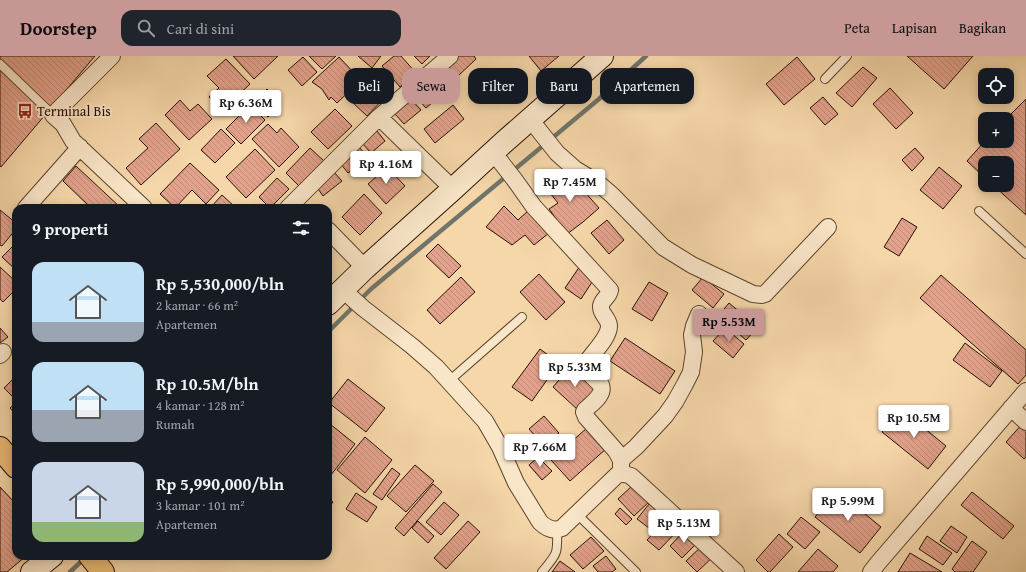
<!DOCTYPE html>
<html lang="id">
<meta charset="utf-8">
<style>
body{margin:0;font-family:"Gentium Book Plus",serif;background:#20242c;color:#f1f3f6;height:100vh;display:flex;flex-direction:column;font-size:15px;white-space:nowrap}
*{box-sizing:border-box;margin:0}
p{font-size:13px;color:#9ea1a6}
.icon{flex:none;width:22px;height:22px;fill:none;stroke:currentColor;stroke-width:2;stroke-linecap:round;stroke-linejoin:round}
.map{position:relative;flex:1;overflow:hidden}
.details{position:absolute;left:12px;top:148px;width:320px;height:356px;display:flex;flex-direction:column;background:#171b24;border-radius:12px;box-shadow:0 2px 10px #0003}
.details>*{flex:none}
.guide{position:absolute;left:344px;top:12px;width:380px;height:36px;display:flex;gap:8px}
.buttons{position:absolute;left:978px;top:12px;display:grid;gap:8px}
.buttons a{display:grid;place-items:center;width:36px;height:36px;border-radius:8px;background:#171b24;box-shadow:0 2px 10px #0003;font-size:20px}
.price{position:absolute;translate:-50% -34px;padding:0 9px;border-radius:4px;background:#fff;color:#222;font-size:13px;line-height:26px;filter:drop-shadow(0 1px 2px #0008)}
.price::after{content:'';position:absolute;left:50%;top:24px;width:12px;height:9px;margin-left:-6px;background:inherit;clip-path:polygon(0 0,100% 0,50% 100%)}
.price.active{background:#c59692;color:#111}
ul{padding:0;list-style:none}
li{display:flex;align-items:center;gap:12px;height:100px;padding:0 20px}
li span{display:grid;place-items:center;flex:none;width:112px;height:80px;border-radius:12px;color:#555}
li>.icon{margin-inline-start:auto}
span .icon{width:48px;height:48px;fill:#fffc;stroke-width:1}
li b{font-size:17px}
h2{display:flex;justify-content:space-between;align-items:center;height:48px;padding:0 20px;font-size:17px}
.tag{padding:0 14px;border-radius:12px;background:#171b24;box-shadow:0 2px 10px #0003;font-size:14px;line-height:36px}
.tag.active{background:#c59692;color:#111}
header{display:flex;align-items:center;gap:24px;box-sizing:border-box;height:56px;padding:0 20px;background:#c59692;color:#111}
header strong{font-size:19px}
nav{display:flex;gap:22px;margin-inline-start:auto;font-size:14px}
.search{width:280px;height:36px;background:#20242c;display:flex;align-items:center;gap:10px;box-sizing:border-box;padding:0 14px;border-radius:12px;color:#9ea1a6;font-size:15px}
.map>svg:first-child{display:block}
</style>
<header>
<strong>Doorstep</strong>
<div class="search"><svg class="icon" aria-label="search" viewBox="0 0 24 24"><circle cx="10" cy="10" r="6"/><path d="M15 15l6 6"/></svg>Cari di sini</div>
<nav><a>Peta</a><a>Lapisan</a><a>Bagikan</a></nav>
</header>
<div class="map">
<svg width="1026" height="516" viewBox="0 0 1026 516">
<defs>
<pattern id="building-back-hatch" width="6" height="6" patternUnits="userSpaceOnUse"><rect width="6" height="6" fill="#e3a28c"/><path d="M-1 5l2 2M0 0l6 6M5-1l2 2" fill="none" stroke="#c38a77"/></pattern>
</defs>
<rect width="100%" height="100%" fill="#f6d7aa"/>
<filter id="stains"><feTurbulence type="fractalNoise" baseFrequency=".005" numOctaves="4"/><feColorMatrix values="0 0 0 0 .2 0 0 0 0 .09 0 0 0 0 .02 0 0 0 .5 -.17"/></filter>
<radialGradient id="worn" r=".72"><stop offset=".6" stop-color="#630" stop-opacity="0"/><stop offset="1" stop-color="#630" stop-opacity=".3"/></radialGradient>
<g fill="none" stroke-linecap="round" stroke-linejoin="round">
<path stroke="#70756b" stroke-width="4.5" d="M328,276L371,233L599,43L646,0
M70,516L85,502"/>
</g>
<path fill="url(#building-back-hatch)" stroke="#271200" d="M0,0H95L1,111L0,110Z
M233,0H278L254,23Z
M309,0H336L322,13Z
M358,0H381L372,12Z
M394,0H401L416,17L400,31L382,10Z
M414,0H430L422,8Z
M457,0H474L476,3L457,21L447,9Z
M529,0H559L541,15Z
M907,0H973L944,33Z
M303,1L317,16L302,30L288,14Z
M339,1L357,20L354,23L358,27L337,47L331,41L329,44L322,33L312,26Z
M797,1L815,23L784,49L766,28Z
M226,3L250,28L222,54L209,41L219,32L207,20Z
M863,11L877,22L852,51L836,37Z
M371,24L387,39L367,60L351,45Z
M437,25L446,35L426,52L417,42Z
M890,32L913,57L896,73L873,48Z
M267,33L281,47L268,61L253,47Z
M823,41L838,58L825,69L810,52Z
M411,43L421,54L404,68L395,58Z
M1026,43V159L993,129H1007V107H985V122L967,105L985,85H1007L1006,63Z
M180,44L190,55L198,48L212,63L189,84L165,59Z
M250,49L265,64L241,88L226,73Z
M453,49L464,63L435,87L424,73Z
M335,53L352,70L328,93L311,76Z
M156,67L180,93L141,129L126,112L148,92L139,83Z
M268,68L277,77L281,72L299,91L279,111L252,83Z
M221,73L235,87L215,107L201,94Z
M377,75L385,85L371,97L362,87Z
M310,92L324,105L299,130L286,117Z
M360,92L368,102L348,117L340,107Z
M915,92L924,102L912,115L902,104Z
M255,93L275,114L246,142L226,121Z
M190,107L219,134L206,148L192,134L175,152L160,138Z
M76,110L121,152H91L63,125Z
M387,111L405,130L386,148L368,128Z
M939,111L962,130L943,153L920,134Z
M566,115L599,152L583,166L567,178L549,153L558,147L546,132Z
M334,116L342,125L323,140L316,130Z
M277,122L289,133L270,152L259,141Z
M364,138L382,157L360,179L342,161Z
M222,139L235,151L234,152H210Z
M252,148L256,152H248Z
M504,150L518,164L529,154L549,177L534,189L525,179L512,189L486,171Z
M0,154L16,167V173L2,190L0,189Z
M902,162L917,171L899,200L884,191Z
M607,164L624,184L609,198L591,177Z
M438,188L461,210L449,222L426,200Z
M13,190L16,193V214L2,201Z
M580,210L596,220L581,243L565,232Z
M0,211L16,226V233L3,246L0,243Z
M539,218L565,246L546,264L520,236Z
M941,219L1026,294V319L1018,328L920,242Z
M461,221L475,236L440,268L427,254Z
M703,221L724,238L713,252L692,234Z
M649,226L668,237L652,265L632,253Z
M729,247L758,271L746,284L718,260Z
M0,272L8,281L0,287Z
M725,272L744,288L733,302L713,285Z
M625,282L675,315L660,338L610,305Z
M965,287L1002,315L990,331L953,304Z
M540,293L559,307L532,345L512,331Z
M572,309L598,332L578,354L553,331Z
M16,320V340L14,342L4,332Z
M348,323L385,352L366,376L329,347Z
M16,347V359L10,352Z
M901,353L946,390L928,413L882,376Z
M544,360L559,377L544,390L529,373Z
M1024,366L1026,369V401L1024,403L1006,386Z
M330,368L355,388L331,419L328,417V371Z
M588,371L607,392L570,425L551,404Z
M365,381L392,404L365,437L337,414Z
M538,401L552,415L542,424L529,409Z
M415,409L434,425L406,456L387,440Z
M392,412L400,418L382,444L373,438Z
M433,428L442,436L404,480L395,472Z
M634,428L650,445L634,460L618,443Z
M0,431L16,448V500H26L7,516H0Z
M837,435L881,471L860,497L815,461Z
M972,436L1014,470L1003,483L961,449Z
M356,437L377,451L367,466L346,453Z
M328,442L333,446L328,453Z
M444,446L459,459L441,479L426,466Z
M649,448L661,456L649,472L637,463Z
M620,452L632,463L626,469L615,458Z
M669,460L681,471L659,494L647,484Z
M801,461L820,476L805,493L787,478Z
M418,465L434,480L428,487L412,472Z
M468,465L480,476L446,513L434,502Z
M951,470L967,481L957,497L940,485Z
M685,474L698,486L682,502L670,490Z
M779,478L793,491L770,516H768L756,504Z
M927,480L952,497L943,509L919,493Z
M591,481L604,495L583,513L570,499Z
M972,485L987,496L973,516H955L952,513Z
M704,488L715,499L697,516L686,505Z
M818,493L838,510L833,516H798Z
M910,497L942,516H898Z
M606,500L616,513L612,516H598L593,510Z
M560,505L575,516H552Z"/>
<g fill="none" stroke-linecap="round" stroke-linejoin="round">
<g stroke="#5b432a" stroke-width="10">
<path id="lane" d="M0,8L53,59
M825,23L847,0
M979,155L1026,198
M449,325L522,261
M577,458L636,516
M542,516C557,498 558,498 557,474"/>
</g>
<g stroke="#5b432a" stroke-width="18">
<path id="street" d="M112,0L53,59L63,68L73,85L144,152
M379,61L453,133
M530,63L557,97L575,113L598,127L612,139L663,191L692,209L753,238L762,239L765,238L828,171
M493,96L514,123L534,151L610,234C609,241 602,243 601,250C600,258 609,262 609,270C609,283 590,299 584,310L585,313L601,329C605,339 591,348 585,354L584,356L586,361L616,395L621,404V418
M26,152L80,91
M288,152L379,61L450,0
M328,174L365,212
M343,234L363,252L412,290L436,311L485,365L500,391L516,427L540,466C546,472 553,476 562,472L617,419C622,417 626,418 631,420L736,516
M0,299L3,296
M1011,352L1026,366
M621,404L636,391L665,360L675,346L685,328L691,316L694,296L692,279L694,270L699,258
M871,516L878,507L1026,335"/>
</g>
<g stroke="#271200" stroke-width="24">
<path id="secondary" d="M328,248L365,212L453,133L503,87L602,0
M32,516L52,500"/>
</g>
<g stroke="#271200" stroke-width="24">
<path id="primary" d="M0,392L16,411
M90,500L103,516"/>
</g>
<use href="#lane" stroke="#f9e5c8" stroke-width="8"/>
<use href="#street" stroke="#f9e5c8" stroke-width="16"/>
<use href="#secondary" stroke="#f9e5c8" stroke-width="22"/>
<use href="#primary" stroke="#ebbc75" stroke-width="22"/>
</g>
<defs>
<g id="bus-bare" transform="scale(1.2)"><path d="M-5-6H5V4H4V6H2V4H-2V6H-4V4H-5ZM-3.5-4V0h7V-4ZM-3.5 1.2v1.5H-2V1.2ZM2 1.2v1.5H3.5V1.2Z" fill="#8f2418" stroke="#f9e5c8" stroke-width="2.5" paint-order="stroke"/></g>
</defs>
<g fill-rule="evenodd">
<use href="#bus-bare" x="25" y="55"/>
</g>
<g text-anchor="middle" stroke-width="3.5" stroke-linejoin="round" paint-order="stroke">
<g font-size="14" fill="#271200" stroke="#f9e5c8" text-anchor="start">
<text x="37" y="60">Terminal Bis</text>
</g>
</g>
<rect width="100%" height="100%" filter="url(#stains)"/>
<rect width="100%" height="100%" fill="url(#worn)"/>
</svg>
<div class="buttons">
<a><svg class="icon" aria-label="locate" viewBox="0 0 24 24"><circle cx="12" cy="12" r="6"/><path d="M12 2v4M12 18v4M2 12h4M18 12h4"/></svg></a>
<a>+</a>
<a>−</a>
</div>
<b class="price" style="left:246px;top:68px">Rp 6.36M</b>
<b class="price" style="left:386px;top:129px">Rp 4.16M</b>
<b class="price" style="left:570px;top:147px">Rp 7.45M</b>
<b class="price active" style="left:729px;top:287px">Rp 5.53M</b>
<b class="price" style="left:575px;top:332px">Rp 5.33M</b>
<b class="price" style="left:914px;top:383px">Rp 10.5M</b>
<b class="price" style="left:540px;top:412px">Rp 7.66M</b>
<b class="price" style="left:848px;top:466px">Rp 5.99M</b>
<b class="price" style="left:684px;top:488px">Rp 5.13M</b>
<div class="guide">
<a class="tag">Beli</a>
<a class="tag active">Sewa</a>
<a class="tag">Filter</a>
<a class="tag">Baru</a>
<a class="tag">Apartemen</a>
</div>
<section class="details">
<h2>9 properti<svg class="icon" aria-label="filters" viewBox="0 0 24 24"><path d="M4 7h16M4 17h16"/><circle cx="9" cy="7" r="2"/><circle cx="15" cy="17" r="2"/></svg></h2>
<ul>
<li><span style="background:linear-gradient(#bfe0f5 75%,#9aa5b1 0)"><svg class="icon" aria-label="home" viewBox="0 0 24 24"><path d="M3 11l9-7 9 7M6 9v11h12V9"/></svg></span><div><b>Rp 5,530,000/bln</b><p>2 kamar · 66 m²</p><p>Apartemen</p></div></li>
<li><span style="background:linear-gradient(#bfe0f5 60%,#9aa5b1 0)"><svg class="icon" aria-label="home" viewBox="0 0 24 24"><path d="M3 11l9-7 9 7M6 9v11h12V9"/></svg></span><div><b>Rp 10.5M/bln</b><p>4 kamar · 128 m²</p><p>Rumah</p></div></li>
<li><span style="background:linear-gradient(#c9d6e8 75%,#8fb573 0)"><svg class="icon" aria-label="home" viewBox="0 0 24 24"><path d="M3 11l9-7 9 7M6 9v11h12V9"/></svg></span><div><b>Rp 5,990,000/bln</b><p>3 kamar · 101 m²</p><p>Apartemen</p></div></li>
</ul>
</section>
</div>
